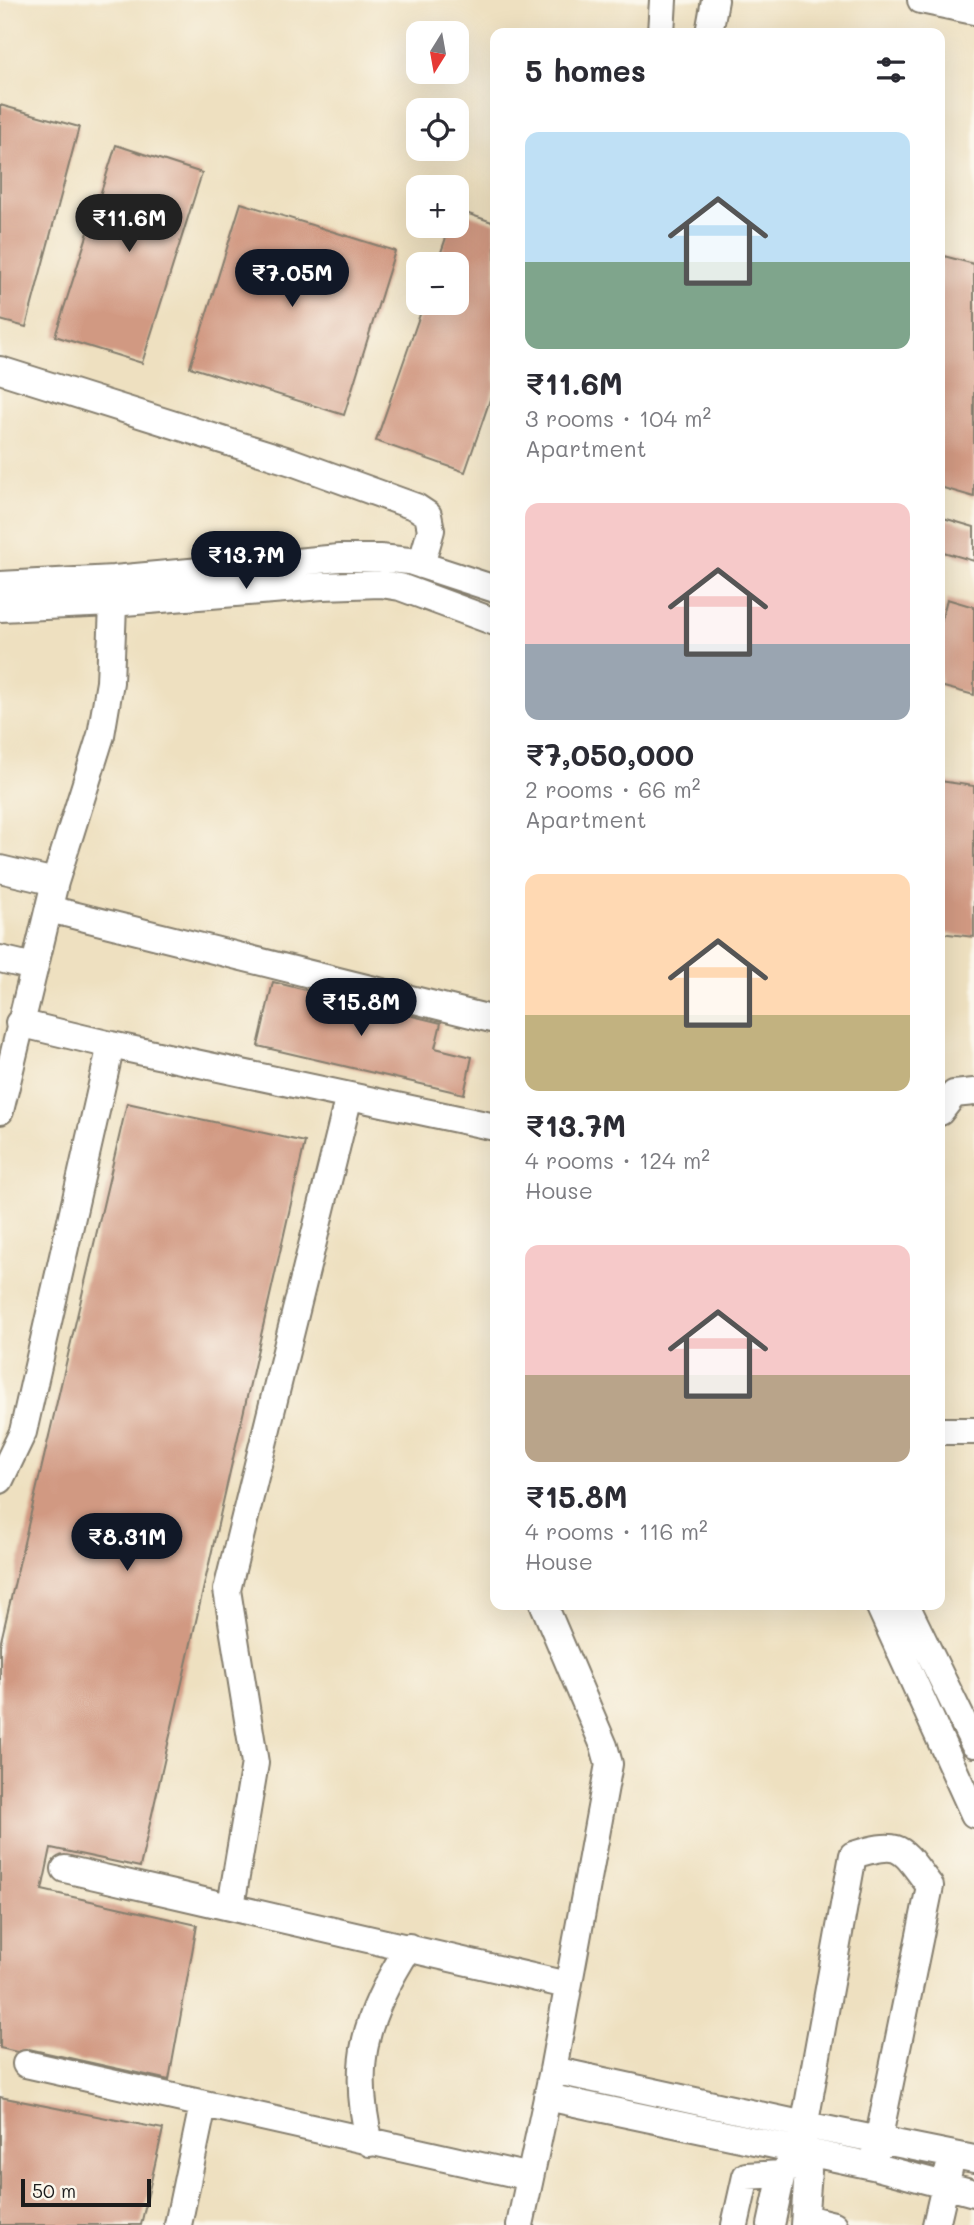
<!DOCTYPE html>
<meta charset="utf-8">
<style>
body{margin:0;font-family:Mali,sans-serif;background:#f2f2f3;color:#2b2b33;height:100vh;display:flex;flex-direction:column;font-size:26px;white-space:nowrap}
*{box-sizing:border-box;margin:0}
p{font-size:23px;color:#7c7c81}
.icon{flex:none;width:38px;height:38px;fill:none;stroke:currentColor;stroke-width:2;stroke-linecap:round;stroke-linejoin:round}
.map{position:relative;flex:1;overflow:hidden}
.panel{position:absolute;left:490px;top:28px;width:455px;height:1582px;display:flex;flex-direction:column;background:#fff;border-radius:14px;box-shadow:0 7px 28px #0002}
.panel>*{flex:none}
.needle{width:46px;rotate:191deg}
.fabs{position:absolute;left:406px;top:21px;display:grid;gap:14px}
.fabs a{display:grid;place-items:center;width:63px;height:63px;border-radius:14px;background:#fff;box-shadow:0 7px 28px #0002;font-size:35px}
.scale{position:absolute;left:21px;bottom:18px;width:130px;box-sizing:border-box;padding-left:7px;border:4px solid #1c1c1c;border-top:0;font-size:19px;line-height:24px;white-space:nowrap;color:#1c1c1c;-webkit-text-stroke:5px #fbf7ec;paint-order:stroke}
.price{position:absolute;translate:-50% -60px;padding:0 16px;border-radius:24px;background:#111827;color:#fff;font-size:23px;line-height:46px;filter:drop-shadow(0 2px 4px #0008)}
.price::after{content:'';position:absolute;left:50%;top:42px;width:21px;height:16px;margin-left:-10px;background:inherit;clip-path:polygon(0 0,100% 0,50% 100%)}
.price.active{background:#222;color:#fff}
ul{padding:0;list-style:none}
li{display:grid;align-content:center;gap:14px;height:371px;padding:0 35px}
li span{display:grid;place-items:center;height:217px;border-radius:14px;color:#555}
li>.icon{margin-inline-start:auto}
span .icon{width:126px;height:126px;fill:#fffc;stroke-width:1}
li b{font-size:30px}
h2{display:flex;justify-content:space-between;align-items:center;height:84px;padding:0 35px;font-size:30px}
.map>svg:first-child{display:block}
</style>
<div class="map">
<svg width="974" height="2225" viewBox="0 0 974 2225">
<rect width="100%" height="100%" fill="#fbf7ec"/>
<filter id="ink" filterUnits="userSpaceOnUse"><feTurbulence type="fractalNoise" baseFrequency=".0143" numOctaves="2"/><feDisplacementMap in="SourceGraphic" scale="14" xChannelSelector="R" yChannelSelector="G"/><feConvolveMatrix kernelMatrix="1 2 1 2 8 2 1 2 1" color-interpolation-filters="sRGB"/></filter>
<filter id="wash" filterUnits="userSpaceOnUse"><feTurbulence type="fractalNoise" baseFrequency=".00686" numOctaves="4" result="noise"/><feDisplacementMap in="SourceGraphic" scale="28" xChannelSelector="R" yChannelSelector="G"/><feGaussianBlur stdDeviation="1.57" result="paint"/><feColorMatrix in="noise" values="0 0 0 0 0 0 0 0 0 0 0 0 0 0 0 0 0 1.4 0 .05"/><feComposite in="paint" operator="in"/></filter>
<g filter="url(#wash)">
<rect width="100%" height="100%" fill="#eee0c0"/>
<g id="blocks">
<path fill="#d19982" d="M0,105L79,127L26,327L0,320Z
M116,145L202,173L142,363L55,336Z
M241,203L395,251L344,415L190,367Z
M457,210L495,223V385L465,472L376,441L424,303H457V264H437L450,226H457Z
M940,255L974,264V497L940,487Z
M940,517L974,527V561L940,551Z
M947,599L974,607V695L940,686V626Z
M940,781L974,786V937L940,933Z
M273,982L441,1023L435,1048L472,1057L464,1094L258,1046Z
M127,1103L305,1142L140,1867L51,1848L42,1890L197,1925L169,2080L29,2049L17,2052L0,2048V1645Z
M0,2097L163,2129L141,2225H0Z"/>
</g>
</g>
<g filter="url(#ink)">
<use href="#blocks" fill-opacity="0" stroke="#857e6e" stroke-width="2"/>
<g fill="none" stroke-linecap="round" stroke-linejoin="round">
<g stroke="#857e6e" stroke-width="30">
<path id="minor" d="M921,0L974,11
M661,33L663,0
M709,33L715,0
M0,370L292,462L416,507L428,515L431,530L421,565
M0,585L114,579L339,558H380L409,561L495,589
M0,608L112,603L322,586L381,584L400,587L495,622
M0,869L55,882
M49,909L495,1020
M0,959L34,967
M19,1023L111,1045L495,1127
M0,1111L55,882L101,735L110,682L114,579
M940,1112L954,1094L974,1092
M940,1431H974
M0,1480L23,1432L111,1045
M879,1605L974,1814
M906,1605L974,1744
M65,1869L567,1985
M231,1906L255,1763L227,1590L349,1096
M26,2064L530,2177
M553,2070L805,2125L974,2159
M547,2097L873,2166L974,2193
M370,2143C350,2063 366,2014 409,1947
M800,2150L808,2171L804,2225
M806,2218L834,2225
M178,2225L203,2105
M520,2225L553,2070L609,1764L604,1746L544,1605
M735,2225L746,2176L782,2174
M771,2225L782,2174L800,2150L853,1855C903,1840 900,1847 930,1886L873,2166
M936,2225L949,2169"/>
</g>
<use href="#minor" stroke="#fff" stroke-width="26"/>
</g>
</g>
</svg>
<div class="fabs">
<a><svg class="needle" viewBox="-14 -14 28 28"><path d="M0-13l5 13h-10z" fill="#e53935"/><path d="M0 13l5-13h-10z" fill="#7c7c81"/></svg></a>
<a><svg class="icon" aria-label="locate" viewBox="0 0 24 24"><circle cx="12" cy="12" r="6"/><path d="M12 2v4M12 18v4M2 12h4M18 12h4"/></svg></a>
<a>+</a>
<a>−</a>
</div>
<div class="scale">50 m</div>
<b class="price active" style="left:129px;top:254px">₹11.6M</b>
<b class="price" style="left:292px;top:309px">₹7.05M</b>
<b class="price" style="left:246px;top:591px">₹13.7M</b>
<b class="price" style="left:361px;top:1038px">₹15.8M</b>
<b class="price" style="left:127px;top:1573px">₹8.31M</b>
<section class="panel">
<h2>5 homes<svg class="icon" aria-label="filters" viewBox="0 0 24 24"><path d="M4 7h16M4 17h16"/><circle cx="9" cy="7" r="2"/><circle cx="15" cy="17" r="2"/></svg></h2>
<ul>
<li><span style="background:linear-gradient(#bfe0f5 60%,#7fa58c 0)"><svg class="icon" aria-label="home" viewBox="0 0 24 24"><path d="M3 11l9-7 9 7M6 9v11h12V9"/></svg></span><div><b>₹11.6M</b><p>3 rooms · 104 m²</p><p>Apartment</p></div></li>
<li><span style="background:linear-gradient(#f6c9c9 65%,#9aa5b1 0)"><svg class="icon" aria-label="home" viewBox="0 0 24 24"><path d="M3 11l9-7 9 7M6 9v11h12V9"/></svg></span><div><b>₹7,050,000</b><p>2 rooms · 66 m²</p><p>Apartment</p></div></li>
<li><span style="background:linear-gradient(#ffd9b3 65%,#c2b280 0)"><svg class="icon" aria-label="home" viewBox="0 0 24 24"><path d="M3 11l9-7 9 7M6 9v11h12V9"/></svg></span><div><b>₹13.7M</b><p>4 rooms · 124 m²</p><p>House</p></div></li>
<li><span style="background:linear-gradient(#f6c9c9 60%,#b9a48a 0)"><svg class="icon" aria-label="home" viewBox="0 0 24 24"><path d="M3 11l9-7 9 7M6 9v11h12V9"/></svg></span><div><b>₹15.8M</b><p>4 rooms · 116 m²</p><p>House</p></div></li>
</ul>
</section>
</div>
